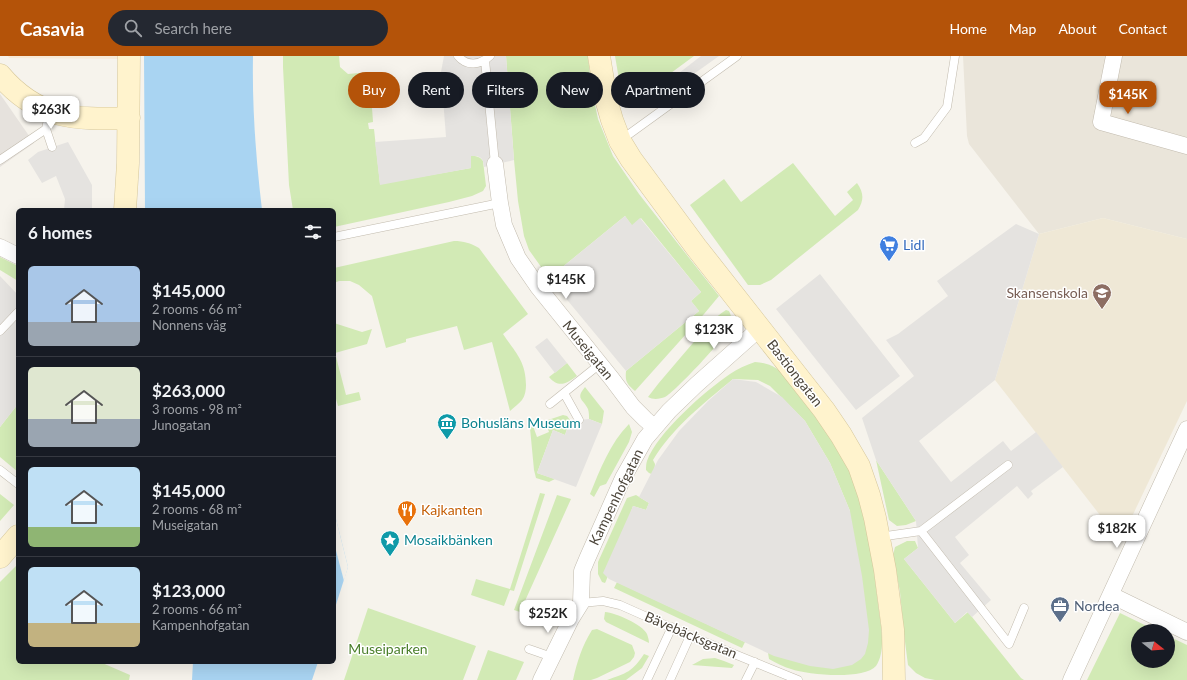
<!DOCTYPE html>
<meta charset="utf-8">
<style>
body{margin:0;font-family:Lato,sans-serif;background:#242831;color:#f1f3f6;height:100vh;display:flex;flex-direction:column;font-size:15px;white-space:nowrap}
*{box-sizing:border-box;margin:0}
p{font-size:13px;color:#9ea1a6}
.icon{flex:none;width:22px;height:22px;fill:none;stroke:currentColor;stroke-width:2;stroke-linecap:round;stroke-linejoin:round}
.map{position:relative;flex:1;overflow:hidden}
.panel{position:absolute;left:16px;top:152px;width:320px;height:456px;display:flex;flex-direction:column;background:#171b24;border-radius:6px;box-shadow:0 4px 16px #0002}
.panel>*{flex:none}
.banner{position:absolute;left:348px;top:16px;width:380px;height:36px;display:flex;gap:8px}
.needle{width:26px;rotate:107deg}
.controls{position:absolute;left:1131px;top:568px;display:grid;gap:8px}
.controls a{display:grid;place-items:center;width:44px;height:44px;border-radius:50%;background:#171b24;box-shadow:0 4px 16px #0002;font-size:20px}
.price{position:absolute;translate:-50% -34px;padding:0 9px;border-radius:8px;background:#fff;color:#222;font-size:13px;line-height:26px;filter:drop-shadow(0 1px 2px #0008)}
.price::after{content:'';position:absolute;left:50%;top:24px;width:12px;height:9px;margin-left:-6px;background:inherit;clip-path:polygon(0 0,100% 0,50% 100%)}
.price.current{background:#b45309;color:#fff}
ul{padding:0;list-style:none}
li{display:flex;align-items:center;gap:12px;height:100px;padding:0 12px}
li+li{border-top:1px solid #363941}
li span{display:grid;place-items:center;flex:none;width:112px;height:80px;border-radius:6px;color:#555}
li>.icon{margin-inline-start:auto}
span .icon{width:48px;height:48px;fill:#fffc;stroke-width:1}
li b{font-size:17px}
h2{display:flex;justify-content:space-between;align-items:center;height:48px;padding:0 12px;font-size:17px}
.pill{padding:0 14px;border-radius:18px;background:#171b24;box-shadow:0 4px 16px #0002;font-size:14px;line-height:36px}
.pill.current{background:#b45309;color:#fff}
header{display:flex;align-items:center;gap:24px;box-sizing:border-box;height:56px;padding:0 20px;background:#b45309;color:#fff}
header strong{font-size:19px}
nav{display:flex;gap:22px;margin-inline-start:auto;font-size:14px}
.search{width:280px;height:36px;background:#242831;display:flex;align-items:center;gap:10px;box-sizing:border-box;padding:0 14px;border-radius:22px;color:#9ea1a6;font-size:15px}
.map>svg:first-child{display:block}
</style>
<header>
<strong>Casavia</strong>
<div class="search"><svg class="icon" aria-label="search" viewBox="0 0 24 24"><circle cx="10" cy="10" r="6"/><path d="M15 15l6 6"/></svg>Search here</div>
<nav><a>Home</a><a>Map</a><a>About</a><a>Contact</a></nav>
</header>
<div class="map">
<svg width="1187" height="624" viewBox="0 0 1187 624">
<rect width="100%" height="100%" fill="#f6f3ec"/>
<path fill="#eae5da" d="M963,0H1187V183L1103,162L1039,178L969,88L967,80Z"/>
<path fill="#f7ead8" d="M8,0H122V3L9,2Z"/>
<path fill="#e6e2dd" d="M0,38L34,87L0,111Z"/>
<path fill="#efe8d6" d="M1103,162L1187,183V345L1128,469L1115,468L1103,463L995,324L1039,178Z"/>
<path fill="#d2eab5" d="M283,0H339L340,11L348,18L370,16L371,30H365L366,37H371L373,66L368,67L369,73H374L380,128L471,112V100C476,100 479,100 483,105L486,130L483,135L472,140L449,146L334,171V154H293L289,129L283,11Z
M506,0H588L591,30L598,63L613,100L639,138L719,240L704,258L635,335C627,328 625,326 626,315L699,255L691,245L701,236L641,162L632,170L625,160L549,222L529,194L524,180L518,145L514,104Z
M615,0H694L637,42C632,45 627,44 622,41Z
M793,107L835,160L853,144L847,136L857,127C864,137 864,144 858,154L771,224L760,229H748L690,149L724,123L741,146Z
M454,185C464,185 470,187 479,192L528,258L503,278C515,296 526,305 526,329C526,334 525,340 522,344C519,348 514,351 510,355L492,286L464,294L457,270L406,283V286L386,292L372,240L359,229L350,225H339L334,227V212Z
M0,201L18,210V225L0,214Z
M726,254L729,255C731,259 733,266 731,270C728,279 674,337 665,341C660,343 653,344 648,341C662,322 678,305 693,287C703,275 713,262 726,254Z
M334,267L362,276L372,273L367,288L335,297L346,339L359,336L361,344L338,350L334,336Z
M755,306C781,307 791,326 805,345C814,359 825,373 835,387C864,434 872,494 878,547C880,565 887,594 876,610C864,624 808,619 791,613C784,611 776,607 769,603L768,597L850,455L830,407L805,365L770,330L758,324L733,323C703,348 673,371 653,404L655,408L654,419L649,417L646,414C646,411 646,408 647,405C657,377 705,335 730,318C737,313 746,309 755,306Z
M567,307L577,320C567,327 559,333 549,321Z
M585,331L604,355L602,368L589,363C589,360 589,356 588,353C583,343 575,343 585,331Z
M18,348V416L0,401V371Z
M563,359L567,360L570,364L565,379L553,374L537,417L555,423L549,426L536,422L534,414L530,372L533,370L537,381L549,376L545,365Z
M629,368L632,376L629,386L606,428L600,430L594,441L590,438C600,414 610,387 629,368Z
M876,404L916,465L906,469L897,470L889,464Z
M540,437L545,438L514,535L510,534L504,550L471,539L476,523L510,533Z
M0,438L14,449L0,465Z
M557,439L571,443L520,556L514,554Z
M636,439L649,447L646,454L633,450L606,525L605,527L602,526L598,518V506L627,442Z
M907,485H915L918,492L904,503L955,567L968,556L1021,622L1024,624H935L925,622L916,617L908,609L904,578L900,536L893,499L895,491Z
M18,508V606H100L130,619L129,624H0V526Z
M617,526L745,586L742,592L614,532Z
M368,552L476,590L463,624H344Z
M605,556C616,557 642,568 647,578C648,581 649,584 649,587L606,566L604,563Z
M1120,557L1157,575H1138V605H1168V580L1187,589V624H1087Z
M597,573L632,589L635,597L634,601L630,606L597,622L591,624H573C577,606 582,590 592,574Z
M488,594L524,606L516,624H477Z
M644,598L649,600L642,612L626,624H607C627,617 632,616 644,598Z
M715,602L724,605L734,609L732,612L692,609L703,603Z"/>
<path fill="#e5e3e0" d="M444,0H506L514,104L484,111L483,105L481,102L477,100H471V112L380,129L375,86L446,81L441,16Z
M701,0H719L684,25L679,17Z
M68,86L92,129V154H64L65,143L56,120L42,127L28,104L38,96Z
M625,160L632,169L640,162L701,236L691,245L699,255L626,315L549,222Z
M1016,168L1039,178L995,324L919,385L951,426L1003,385L1011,395L1036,376L1063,411L1031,435L1033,438L1028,443L1017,430L955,481L969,499L960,507L991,544L972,561L967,556L955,567L904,503L918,492L916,465L876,404L862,362L914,320L886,284L898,278L948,240L937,225Z
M820,218L900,320L856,354L776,253Z
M0,220L18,239V348L0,371Z
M547,282L567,307L555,317L535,291Z
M733,323L756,326L782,341L805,365L830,407L850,455L862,520L869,574L868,587L865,598L861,603L852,609L833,613L810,610L774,600L609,523L603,517L633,450L646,454L649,447L639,441L658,404L679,375L708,345Z
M589,363L602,368L576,431L537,417L553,374L565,379L570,365Z"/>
<path fill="#a9d4f2" d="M144,0H253C252,51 256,103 262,154H145Z
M334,455L348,511L334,555Z
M193,606H318L312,624H192Z"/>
<path fill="#f6f3ec" d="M334,455L348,511L344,525L334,487Z"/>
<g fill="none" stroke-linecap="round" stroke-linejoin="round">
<g stroke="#c2bbae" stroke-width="9">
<path id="lane" d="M458,0C467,11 480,9 490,0
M485,4L495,108
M47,68L46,73L52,91
M621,84L737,0
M915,87L924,82L947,51L955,0
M0,104L46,73
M334,181L500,147
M0,275L18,256
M564,337L579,364
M550,348L600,308
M0,414L18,428
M921,475L1009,588L1024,552
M879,481L921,475L1008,409
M581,547L603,545L620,549L690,580L798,624
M529,593L552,601
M647,624L672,571
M670,624L690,580
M746,624L755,606"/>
</g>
<g stroke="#c2bbae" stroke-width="17">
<path id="street" d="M1114,0L1101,66L1187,90
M495,108L500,147L504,169L518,202L538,231L612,323L633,351L645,363L654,371
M0,191L18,200
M1111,539L1187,576
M541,624L571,563L581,547L582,515L587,503L623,422L645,383L669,355L696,329L760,272
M1071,624L1187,373"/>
</g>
<g stroke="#d6c79b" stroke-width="23">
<path id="secondary" d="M599,0L606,43L612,64L620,85L631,103L696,191L824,354L841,379L859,410L869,439L875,462L885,514L893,574L894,624
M0,19C37,63 75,64 129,62
M125,154L128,107L129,0
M0,501L18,480"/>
</g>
<use href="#lane" stroke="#fff" stroke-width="8"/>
<use href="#street" stroke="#fff" stroke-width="16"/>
<use href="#secondary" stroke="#fff3cd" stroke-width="22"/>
</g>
<defs>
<g id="supermarket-pin" transform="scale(1)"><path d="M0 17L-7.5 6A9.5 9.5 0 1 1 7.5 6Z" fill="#3f7fe0" stroke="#fff"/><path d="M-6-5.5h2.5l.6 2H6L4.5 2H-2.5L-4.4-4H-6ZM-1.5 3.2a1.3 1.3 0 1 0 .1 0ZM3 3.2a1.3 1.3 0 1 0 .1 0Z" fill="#fff"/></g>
<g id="school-pin" transform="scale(1)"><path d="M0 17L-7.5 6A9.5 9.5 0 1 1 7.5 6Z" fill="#8d6e63" stroke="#fff"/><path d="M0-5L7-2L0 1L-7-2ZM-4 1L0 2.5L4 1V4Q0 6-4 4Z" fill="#fff"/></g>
<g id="museum-pin" transform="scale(1)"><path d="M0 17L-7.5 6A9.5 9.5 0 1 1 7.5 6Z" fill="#0f9aa8" stroke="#fff"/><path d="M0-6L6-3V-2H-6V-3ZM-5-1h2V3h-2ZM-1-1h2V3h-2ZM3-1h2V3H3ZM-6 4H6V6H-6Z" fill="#fff"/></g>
<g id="restaurant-pin" transform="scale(1)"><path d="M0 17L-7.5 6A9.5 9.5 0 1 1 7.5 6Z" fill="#e8710a" stroke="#fff"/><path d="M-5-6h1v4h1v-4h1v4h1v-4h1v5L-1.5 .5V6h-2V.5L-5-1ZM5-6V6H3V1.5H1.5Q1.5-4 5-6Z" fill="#fff"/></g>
<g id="sight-pin" transform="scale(1)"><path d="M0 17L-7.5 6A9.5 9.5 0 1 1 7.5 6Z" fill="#0f9aa8" stroke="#fff"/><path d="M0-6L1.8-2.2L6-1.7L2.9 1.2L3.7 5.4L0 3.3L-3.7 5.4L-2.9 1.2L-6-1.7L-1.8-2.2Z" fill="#fff"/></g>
<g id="office-pin" transform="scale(1)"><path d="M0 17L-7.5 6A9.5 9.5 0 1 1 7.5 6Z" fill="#5c6f8a" stroke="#fff"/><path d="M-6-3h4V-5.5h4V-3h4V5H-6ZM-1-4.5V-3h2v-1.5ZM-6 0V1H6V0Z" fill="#fff"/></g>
</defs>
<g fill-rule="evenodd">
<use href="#supermarket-pin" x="889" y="189"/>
<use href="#school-pin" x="1102" y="237"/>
<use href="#museum-pin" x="447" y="367"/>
<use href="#restaurant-pin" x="407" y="454"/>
<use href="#sight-pin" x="390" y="484"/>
<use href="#office-pin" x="1060" y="550"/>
</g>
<g text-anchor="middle" stroke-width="3" stroke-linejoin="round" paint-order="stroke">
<g font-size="14" fill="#366cbe" stroke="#fff" text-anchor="start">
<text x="903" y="194">Lidl</text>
</g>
<g font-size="14" fill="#785e54" stroke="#fff" text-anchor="end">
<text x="1088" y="242">Skansenskola</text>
</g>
<g font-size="14" fill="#4b4439" stroke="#fff">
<text transform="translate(588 294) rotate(51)" y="5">Museigatan</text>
<text transform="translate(795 317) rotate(52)" y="5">Bastiongatan</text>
<text transform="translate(616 441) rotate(-64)" y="5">Kampenhofgatan</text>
<text transform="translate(691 579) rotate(23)" y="5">Bävebäcksgatan</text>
</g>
<g font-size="14" fill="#0d838f" stroke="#fff" text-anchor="start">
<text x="461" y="372">Bohusläns Museum</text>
<text x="404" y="489">Mosaikbänken</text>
</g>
<g font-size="14" fill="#c56008" stroke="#fff" text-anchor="start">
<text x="421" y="459">Kajkanten</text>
</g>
<g font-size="14" fill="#4e5e75" stroke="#fff" text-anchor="start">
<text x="1074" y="555">Nordea</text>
</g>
<g font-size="14" fill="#4a7f2a" stroke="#fff">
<text x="388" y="598">Museiparken</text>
</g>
</g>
</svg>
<div class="controls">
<a><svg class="needle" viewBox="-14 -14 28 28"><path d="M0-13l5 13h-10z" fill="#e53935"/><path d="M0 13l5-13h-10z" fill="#9ea1a6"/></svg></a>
</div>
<b class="price current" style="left:1128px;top:59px">$145K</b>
<b class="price" style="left:51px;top:74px">$263K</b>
<b class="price" style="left:566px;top:244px">$145K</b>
<b class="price" style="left:714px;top:294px">$123K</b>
<b class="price" style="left:1117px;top:493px">$182K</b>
<b class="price" style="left:548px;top:578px">$252K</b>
<div class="banner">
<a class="pill current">Buy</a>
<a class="pill">Rent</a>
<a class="pill">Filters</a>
<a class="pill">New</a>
<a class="pill">Apartment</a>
</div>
<section class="panel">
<h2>6 homes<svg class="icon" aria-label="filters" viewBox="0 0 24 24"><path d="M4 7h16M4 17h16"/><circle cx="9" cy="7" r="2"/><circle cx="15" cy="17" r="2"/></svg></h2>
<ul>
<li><span style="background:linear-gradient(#a9c7e8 70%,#9aa5b1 0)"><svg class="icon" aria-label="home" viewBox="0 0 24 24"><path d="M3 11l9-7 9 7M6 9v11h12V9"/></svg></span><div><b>$145,000</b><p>2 rooms · 66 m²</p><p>Nonnens väg</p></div></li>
<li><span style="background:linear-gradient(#dfe7d0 65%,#9aa5b1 0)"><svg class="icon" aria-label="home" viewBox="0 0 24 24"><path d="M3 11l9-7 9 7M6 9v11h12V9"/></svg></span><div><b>$263,000</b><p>3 rooms · 98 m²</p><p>Junogatan</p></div></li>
<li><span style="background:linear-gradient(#bfe0f5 75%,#8fb573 0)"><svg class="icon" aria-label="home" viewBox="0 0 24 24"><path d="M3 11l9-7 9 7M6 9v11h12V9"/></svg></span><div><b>$145,000</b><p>2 rooms · 68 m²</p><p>Museigatan</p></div></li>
<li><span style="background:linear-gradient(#bfe0f5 70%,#c2b280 0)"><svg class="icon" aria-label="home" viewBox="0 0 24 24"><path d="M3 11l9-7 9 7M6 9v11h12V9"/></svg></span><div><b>$123,000</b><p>2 rooms · 66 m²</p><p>Kampenhofgatan</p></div></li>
</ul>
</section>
</div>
